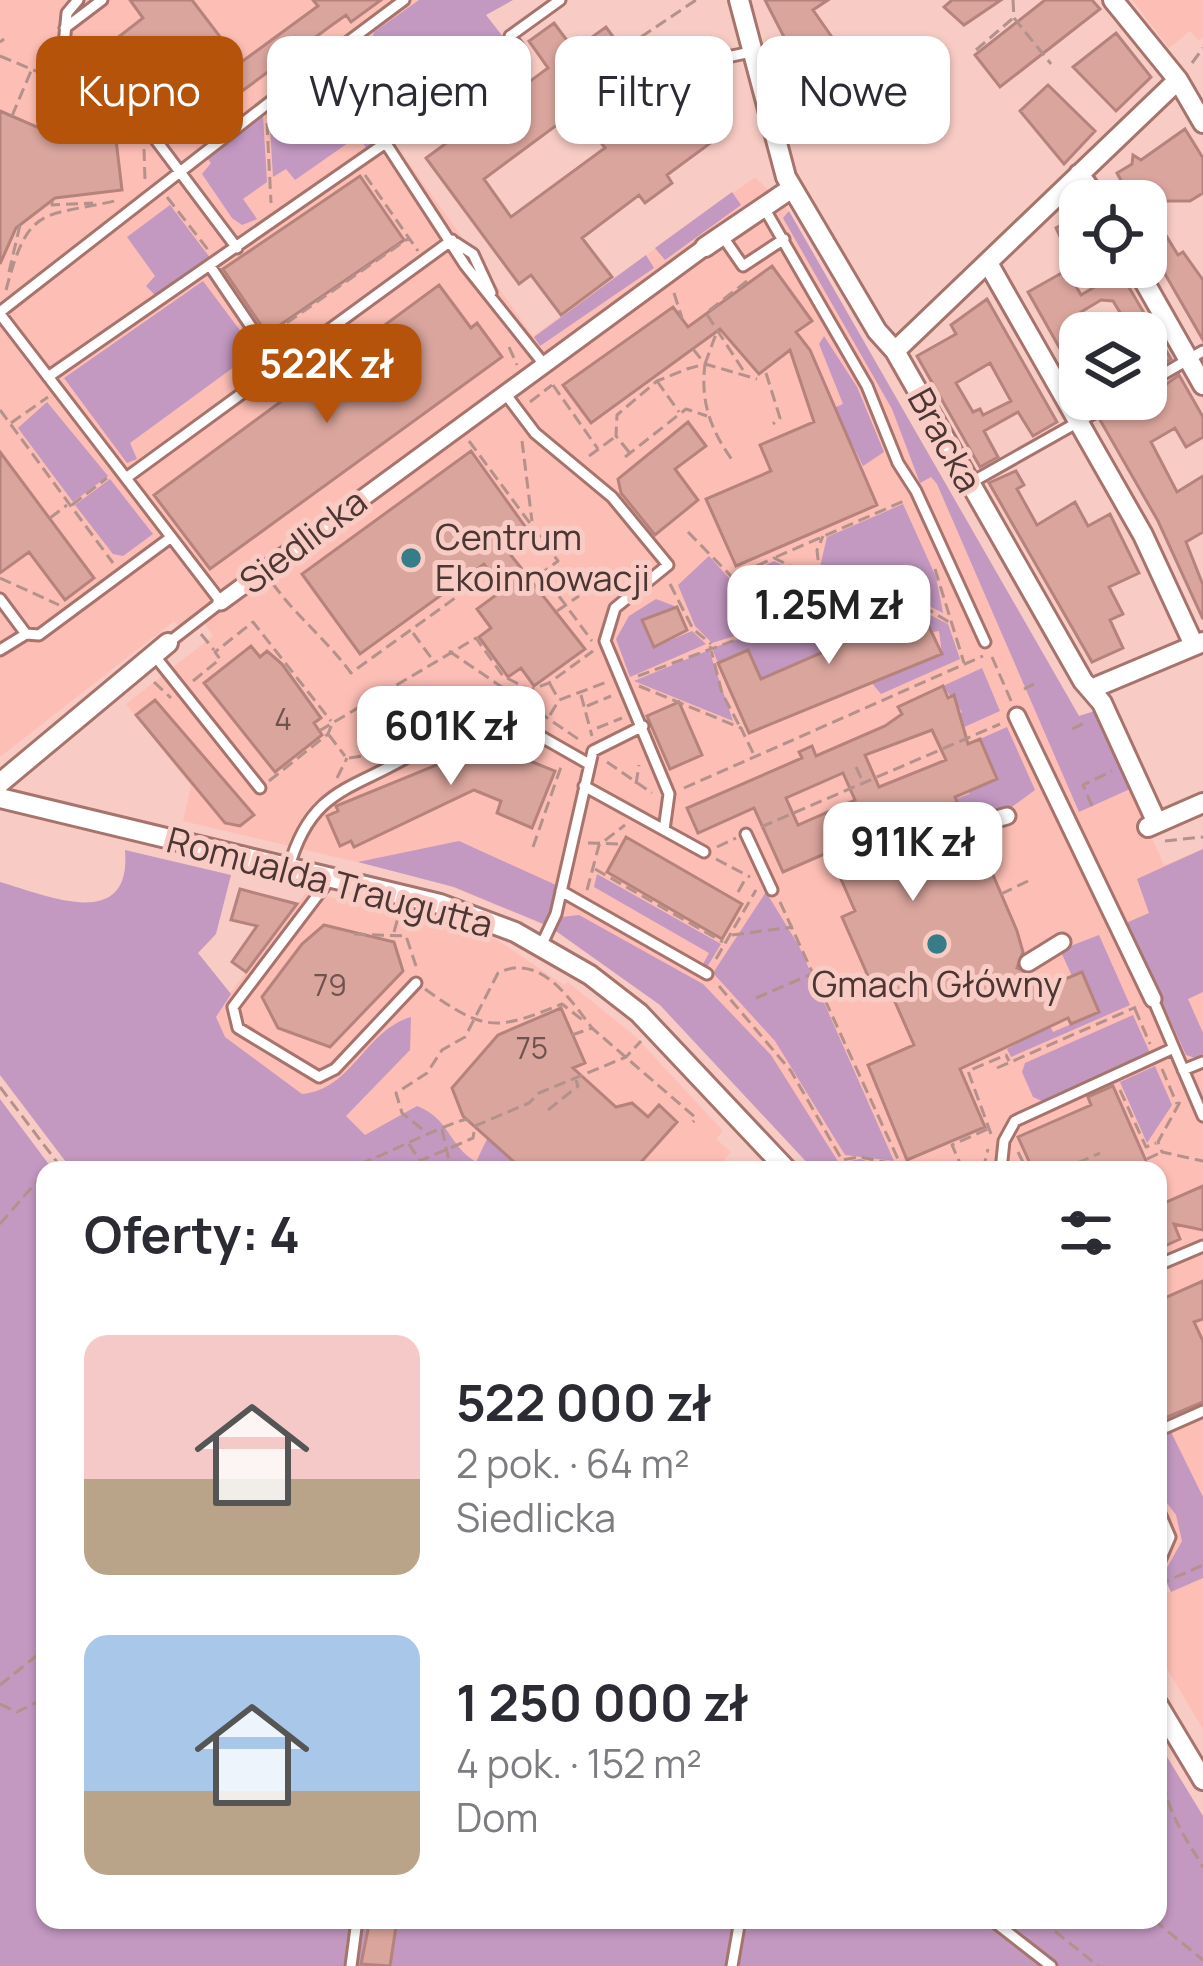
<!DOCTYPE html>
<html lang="pl">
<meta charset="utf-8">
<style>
body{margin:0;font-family:Manrope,sans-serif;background:#f2f2f3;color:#2b2b33;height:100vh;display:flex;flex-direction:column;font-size:45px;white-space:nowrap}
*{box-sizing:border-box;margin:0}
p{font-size:39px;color:#7c7c81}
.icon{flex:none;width:66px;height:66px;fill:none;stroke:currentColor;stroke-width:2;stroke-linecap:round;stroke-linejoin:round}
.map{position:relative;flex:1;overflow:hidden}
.drawer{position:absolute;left:36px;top:1161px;width:1131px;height:768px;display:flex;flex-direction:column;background:#fff;border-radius:24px;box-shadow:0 3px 9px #0004}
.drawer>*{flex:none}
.banner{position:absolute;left:36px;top:36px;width:1131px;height:108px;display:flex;gap:24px}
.controls{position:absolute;left:1059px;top:180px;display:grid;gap:24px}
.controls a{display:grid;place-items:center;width:108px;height:108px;border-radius:24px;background:#fff;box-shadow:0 3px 9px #0004;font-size:60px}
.price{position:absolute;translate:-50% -102px;padding:0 27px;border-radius:24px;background:#fff;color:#222;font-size:39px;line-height:78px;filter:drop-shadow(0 3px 6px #0008)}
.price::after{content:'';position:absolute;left:50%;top:72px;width:36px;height:27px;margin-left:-18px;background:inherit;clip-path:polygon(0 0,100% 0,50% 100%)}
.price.active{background:#b45309;color:#fff}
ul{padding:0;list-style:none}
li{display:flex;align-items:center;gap:36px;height:300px;padding:0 48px}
li span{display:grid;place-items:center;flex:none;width:336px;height:240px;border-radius:24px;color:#555}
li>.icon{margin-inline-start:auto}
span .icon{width:144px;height:144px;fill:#fffc;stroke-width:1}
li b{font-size:51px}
h2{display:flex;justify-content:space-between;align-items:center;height:144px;padding:0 48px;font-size:51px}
.tag{padding:0 42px;border-radius:24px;background:#fff;box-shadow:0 3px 9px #0004;font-size:42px;line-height:108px}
.tag.active{background:#b45309;color:#fff}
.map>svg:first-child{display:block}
</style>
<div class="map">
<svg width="1203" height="1966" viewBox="0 0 1203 1966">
<rect width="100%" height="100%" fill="#f8ccc5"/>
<path fill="#fdbeb5" d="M0,0H505L486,15L514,52L395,144L533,336L755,177L789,211L1079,716L1095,711L1164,865L1203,849V1544L1184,1553L1163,1575L1167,1585L1158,1589V1170H814L660,1005L551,928L437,881L183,821L191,786L126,704L213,636L205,624L188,637L174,621L0,757Z
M1132,0H1203V37L1199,41L1190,31L1169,48Z
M307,891L496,939L564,985L568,982L635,1036L723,1131L716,1139L731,1152L714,1170H295L182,1045L230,993Z
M1203,1578V1729L1158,1654V1597Z"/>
<path fill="#c398c1" d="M419,0H513L486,15L507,42L392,125L360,85L374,32Z
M90,54L106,75L123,63L178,138L168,145L128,94L90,71Z
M331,72L361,113L362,130L372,144L367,149L358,136L295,180L286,169L273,177L269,112Z
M263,116L267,182L243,199L257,219L242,225L232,218L202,174L211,163L206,157Z
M732,192L741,205L665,260L655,248Z
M170,205L211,259L155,295L146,286L155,276L127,237Z
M789,211L1079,716L1095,711L1130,789L1079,812L937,484L931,477L920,483L892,409L783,218Z
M646,255L654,268L540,346L534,337Z
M203,281L257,353L260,367L249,356L130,443L137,459L127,463L64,378Z
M824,336L857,387L884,452L863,466L834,408L843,404L819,344Z
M47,402L108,476L73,502L18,428Z
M110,479L153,534L123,556L113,554L75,505Z
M903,504L936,577L943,613L919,601L892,608L836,590L820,567L827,537Z
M709,556L729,578L754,630L712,643L695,626L678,585Z
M774,561L818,582L827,596L759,628L735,580Z
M656,599L677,607L643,620L654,647L692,631L706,644L630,677L616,639L629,616Z
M922,611L948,624L960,659L881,694L871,682L942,654L939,631L933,632Z
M813,614L835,666L761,679L748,650L718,663L712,648Z
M709,650L733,721L634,681Z
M982,668L1000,711L962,728L956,716L962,712L943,686Z
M1007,727L1035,790L1009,809L965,821L956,799L969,794L980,739Z
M459,841L556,885L546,925L454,887L358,862Z
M1203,849V992L1188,999L1203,1033V1054L1195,1058L1186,1055L1126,923L1149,913L1137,879Z
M125,850L231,875L216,934L198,953L231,994L216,1017L225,1037L302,1094C352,1090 365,1030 411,1017L410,1050L346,1116L365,1135L417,1106C449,1118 449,1146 476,1162L487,1139L523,1170H72L0,1075V882C46,895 132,934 125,850Z
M597,874L721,944L706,969L702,966L709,953L594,887Z
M766,892L799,946L894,1161L845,1155L775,1041L713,973Z
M579,915L703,984L771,1055L839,1163L860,1159L896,1170H814L660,1005L556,931L562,917Z
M1099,935L1130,1005L1011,1057L1007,1049L1050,1026L1053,1032L1099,1012L1082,972L1072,976L1060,950Z
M1133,1015L1150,1053L1042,1101L1033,1097L1022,1072L1025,1063Z
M1155,1066L1172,1105L1147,1143L1120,1082Z
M0,1099L53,1170H45V1920H1158V1742L1203,1816V1966H0Z
M1171,1432L1203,1497V1578L1171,1592L1163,1575L1182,1541L1176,1515L1158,1491V1438Z"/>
<path fill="#daa59d" stroke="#b6837c" stroke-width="3" fill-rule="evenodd" d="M130,0H192L240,63L318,6L313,0H381L351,22L346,15L332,25L178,138L119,57L103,68L94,56L143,18Z
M765,0H828L813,10L834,40L792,67L776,42L784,37Z
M952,0H1001L964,25L944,7Z
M1045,0H1092L1100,9L1000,87L975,55Z
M554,23L574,50L606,27L625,53L593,76L632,129L685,89L720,136L667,175L672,183L645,203L639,195L582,238L612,277L561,315L531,275L519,284L426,158L548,68L529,41ZM577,110L605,148L511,217L484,179Z
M1116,33L1151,77L1116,111L1073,67Z
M1048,85L1095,131L1064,164L1020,111Z
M0,111L46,131L114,123L122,190L55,198L16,228L0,264Z
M1185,129L1203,158V193L1190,201H1132L1117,173L1132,164L1133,155L1141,160Z
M360,176L404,240L267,334L223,269Z
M1080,215V280L1056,228Z
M1156,219L1178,255L1183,252L1203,280V340L1146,241V225Z
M772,266L812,321L796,332L810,350L877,505L736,566L706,499L771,471L760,445L814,422L790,350L759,374L720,329L591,423L563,385L673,307L688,327Z
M1067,270L1081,295L1120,272L1171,359L1150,371L1146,333H1100L1124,319L1113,301L1101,300L1081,312L1093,333H1080V384L1028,292Z
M439,285L471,328L477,323L502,357L210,569L154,495Z
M987,299L1057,422L1033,436L1018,412L984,431L998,457L980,467L917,356L956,334L951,325ZM990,363L1011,401L983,415L980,409L973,412L956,383Z
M1179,375L1203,417V437L1186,447L1175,428L1151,442L1177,492L1203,476V532L1186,542L1203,585V619L1158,521L1100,420L1128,399H1146Z
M688,422L706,446L675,469L698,500L655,535L621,493L618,479Z
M471,451L529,532L506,549L585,649L534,686L521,668L508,677L479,637L491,628L477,609L503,590L484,564L360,654L302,574Z
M0,452L94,578L65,600L29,552L0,573Z
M1016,471L1024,485L1017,489L1037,525L1075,502L1088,526L1110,514L1139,573L1109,587L1123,614L1110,620L1123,648L1092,662L989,483Z
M855,605L866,631L922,612L942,654L749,733L718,663L748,650L761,679L828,650L816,622Z
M677,607L687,630L654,647L642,620Z
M251,646L260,657L267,651L282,664L321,718L314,723L322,735L275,772L204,683Z
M943,686L948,698L954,695L968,744L980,739L997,779L955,797L963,816L956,829L964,838H973L984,854L1017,931L1023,952L1017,968L1032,974L1039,990L1082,972L1099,1012L1071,1024L1068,1018L960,1069L985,1127L907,1160L868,1065L914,1045L888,986L875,992L842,917L855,911L829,852L783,872L754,808L698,833L687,808L802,758L799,752L812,746L816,756L885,726L902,714L898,707ZM932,730L946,760L879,787L865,755ZM843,773L855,800L798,825L786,798Z
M155,700L254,815L240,826L225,823L136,715Z
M679,702L702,755L670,769L647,716Z
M475,720L526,740L520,757L555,771L532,828L497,813L501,801L474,790L354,847L351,841L340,846L327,816L338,811L336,806L461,755Z
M626,837L742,904L722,939L607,872Z
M240,889L297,904L246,972L232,962L257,926L231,920Z
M324,925L394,942L403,971L330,1047L278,1028L262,997L302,944Z
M561,1008L585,1063L573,1068L616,1107L632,1103L648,1117L659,1105L677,1122L634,1170H523L463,1116L452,1088L498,1035Z
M1113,1086L1150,1170H1033L1018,1137L1091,1105L1088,1097Z
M1203,1186V1230L1174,1224L1180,1239L1158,1249V1190L1164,1203Z
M1203,1281V1319L1194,1322L1203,1341V1402L1158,1421V1301Z
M370,1920H397L390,1966L361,1964Z"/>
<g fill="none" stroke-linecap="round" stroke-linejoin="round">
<g stroke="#a6746d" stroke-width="15">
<path id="service" d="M78,0L67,13L63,56L74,70L135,112L237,248
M65,28L102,0
M329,56L404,0
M665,70L751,52
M382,141L518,47L510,36L560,0
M763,206L867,386L898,463L916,491L985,642
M723,237L743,266L784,239
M456,243L473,254L491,293
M210,266L279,368
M0,312L329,56L465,265L543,363
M0,314L221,602L168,643
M48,377L384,144
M1146,384L1203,351
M504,392L535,433L612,497L668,565L615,608L605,641L669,794L664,830
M126,478L452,240
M972,482L1119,399
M0,599L26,634
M0,650L26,634L39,635L170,538
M154,655L260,788
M584,786L704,852
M746,834L772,890
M289,867C313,782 359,791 425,746C441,736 452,719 468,708L540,736L589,764
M330,879L233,1007L238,1028L319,1077L335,1069L416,983
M561,891L707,974
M541,946L556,914L593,751L643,726
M1156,1006L1203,1116
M1183,1070L1203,1062
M1001,1170L1004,1141L1015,1121L1174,1048
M1158,1265L1203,1246
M1158,1431L1203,1411
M1158,1509L1170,1537L1158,1565
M992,1920L1051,1966
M351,1966L357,1920
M732,1966L740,1920"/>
</g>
<g stroke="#a6746d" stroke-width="21">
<path id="pedestrian" d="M221,602L705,247
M1017,716L1153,999
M968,827L1007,816
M1028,963L1062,942"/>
</g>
<g stroke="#a6746d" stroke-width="24">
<path id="minor" d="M739,0L786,177L877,331L895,351L1083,681L1102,703L1157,823
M1113,0L1178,80L1203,123
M1079,174L1099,201
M705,247L792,188
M988,263L1143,535L1194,645
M1136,267L1203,385
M895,351L1178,80
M1091,689L1203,642
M0,783L168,643
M0,798L440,904L515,932L590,975L639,1013L787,1170
M1148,827L1203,803
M1158,1705L1203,1780"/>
</g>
<path stroke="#b4918b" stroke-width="3" stroke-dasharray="12 6" stroke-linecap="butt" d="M1013,0L1014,18L1051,64
M641,37L696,0
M0,42L4,39
M976,50L1012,19
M0,56L72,86
M1192,63L1203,48
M360,73L367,48
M12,116L31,71
M267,123L271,203
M38,127L61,73
M144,149L145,181
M365,175L418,251
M167,197L209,251
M52,201V205L93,203
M9,272L20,225
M6,290C29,203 42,218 119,200
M674,293L682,318
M272,333L409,238
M509,347L517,365
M693,349L705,364C700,402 711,431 733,461
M705,364L716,334
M743,370L706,313L747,281
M766,373L780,418L773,424
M657,381L679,412
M553,385L598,449
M530,402L552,385
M0,410L113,563
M11,423L48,397
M469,441L558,561L542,573L592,641
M522,441L532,521
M629,452L616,436L617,415L657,381L687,369L705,364L757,379
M589,456L615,437
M625,457L686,409L707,416
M72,505L107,478
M50,518L67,505
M688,532L732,577L774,558C820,579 866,621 919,604L949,622
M515,553L537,536
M776,557L904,501
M935,569L964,663
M0,578L59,605
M820,578L817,550L823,536
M732,579L757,632L830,605L836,596
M273,584C298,618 326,639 351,673L480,580
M670,584L693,629L711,644
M557,611L579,596
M413,633L432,659
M201,634L214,650
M710,646L722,693L740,727
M449,651L581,741
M992,657L1012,703
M638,676L757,632
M193,681L220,659L215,652L253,622L331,721
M154,682L171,698
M550,684L559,700
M639,686L741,728L754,755
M1024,689L1034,684
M581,695L592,736
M587,706L611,696
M550,715L559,700L607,682
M597,728L622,718
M1072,729L1087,722
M319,731L476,638L503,676L530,690L549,683L593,651
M329,735L345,756
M349,758L369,755
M607,762L652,793
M856,767L863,782
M337,778L347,758
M269,781L328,734L332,724
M636,784L639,765
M684,788L983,656
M1092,806L1083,785L1112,771
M761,827L1000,724
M1165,841L1203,837
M588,843L622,844
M533,847L562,764
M717,847L736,838
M716,859L750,877
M595,869L723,942
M587,890L599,845L625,825
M738,892L746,878
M1001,894L1028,881
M780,902L903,1170
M394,932L399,914
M354,934L406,936L416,966
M732,935L793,927
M716,959L756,890
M719,986L791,1071L842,1160L859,1157L901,1165
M425,989C485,1032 496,1031 562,1004L585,1022
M756,998L814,973
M1135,1009L1150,1044
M572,1035L592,1028L696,1118L693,1122
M997,1068L1136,1007
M1162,1069L1177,1104
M0,1087L63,1170
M1120,1090L1146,1147L1156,1143
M1180,1102L1158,1142L1162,1152L1203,1161
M548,1110L578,1086L576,1080
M422,1129L402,1113L396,1093L427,1073L442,1050L465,1037L498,973C540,952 570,999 592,1028
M442,1129L451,1170
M991,1134L968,1071L1006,1055L1009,1061
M409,1144L420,1161L473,1138L475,1126
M1018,1152L1027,1170
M1147,1159L1162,1152
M1050,1169L1051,1170
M343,1170C386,1156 423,1133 466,1119L475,1126L529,1103L539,1093L626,1057L641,1041
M379,1170V1169
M830,1170L834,1168
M963,1170L952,1145L990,1128
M983,1170L988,1149
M1061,1170L1100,1153
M0,1224L45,1172
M1158,1585L1203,1565
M0,1685L45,1649
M0,1704L17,1712L45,1698
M1162,1747C1161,1803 1175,1821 1203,1867
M1041,1920L1098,1966
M1154,1920L1203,1960"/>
<use href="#service" stroke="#fff" stroke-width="9"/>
<use href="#pedestrian" stroke="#fff" stroke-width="15"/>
<use href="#minor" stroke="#fff" stroke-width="18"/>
</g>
<g fill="#367d87" stroke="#f8ccc5" stroke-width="4.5">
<circle cx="411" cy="558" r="12"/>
<circle cx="937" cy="944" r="12"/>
</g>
<g text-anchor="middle" stroke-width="10" stroke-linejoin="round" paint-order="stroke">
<g font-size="30" fill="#70524e">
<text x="283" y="730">4</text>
<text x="330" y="996">79</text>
<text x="532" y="1059">75</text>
</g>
<g font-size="36" fill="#4c3633" stroke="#f8ccc5">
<text transform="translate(945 440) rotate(61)" y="13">Bracka</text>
<text transform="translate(303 541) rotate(-37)" y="13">Siedlicka</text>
<text transform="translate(330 882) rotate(15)" y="13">Romualda Traugutta</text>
</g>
<g font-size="36" fill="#4c3633" stroke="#f8ccc5" text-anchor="start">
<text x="435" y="550">Centrum<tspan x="435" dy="41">Ekoinnowacji</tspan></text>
<text x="937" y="997" text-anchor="middle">Gmach Główny</text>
</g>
</g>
</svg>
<div class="controls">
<a><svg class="icon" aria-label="locate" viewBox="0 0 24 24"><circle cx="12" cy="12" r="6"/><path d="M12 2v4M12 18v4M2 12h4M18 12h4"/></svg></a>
<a><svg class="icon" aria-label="layers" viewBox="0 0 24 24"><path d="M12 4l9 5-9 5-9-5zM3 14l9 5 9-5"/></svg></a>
</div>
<b class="price active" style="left:327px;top:426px">522K zł</b>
<b class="price" style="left:829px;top:667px">1.25M zł</b>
<b class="price" style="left:451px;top:788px">601K zł</b>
<b class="price" style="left:913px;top:904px">911K zł</b>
<div class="banner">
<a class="tag active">Kupno</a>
<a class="tag">Wynajem</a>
<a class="tag">Filtry</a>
<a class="tag">Nowe</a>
</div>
<section class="drawer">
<h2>Oferty: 4<svg class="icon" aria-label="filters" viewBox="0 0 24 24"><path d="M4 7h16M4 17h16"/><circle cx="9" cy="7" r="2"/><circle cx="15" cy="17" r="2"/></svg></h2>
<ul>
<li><span style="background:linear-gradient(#f6c9c9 60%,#b9a48a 0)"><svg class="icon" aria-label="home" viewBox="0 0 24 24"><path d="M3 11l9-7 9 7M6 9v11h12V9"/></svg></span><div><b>522 000 zł</b><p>2 pok. · 64 m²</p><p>Siedlicka</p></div></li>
<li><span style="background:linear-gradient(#a9c7e8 65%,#b9a48a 0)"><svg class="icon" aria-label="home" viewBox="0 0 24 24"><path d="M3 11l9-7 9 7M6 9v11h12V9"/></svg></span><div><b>1 250 000 zł</b><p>4 pok. · 152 m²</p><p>Dom</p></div></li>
</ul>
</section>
</div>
